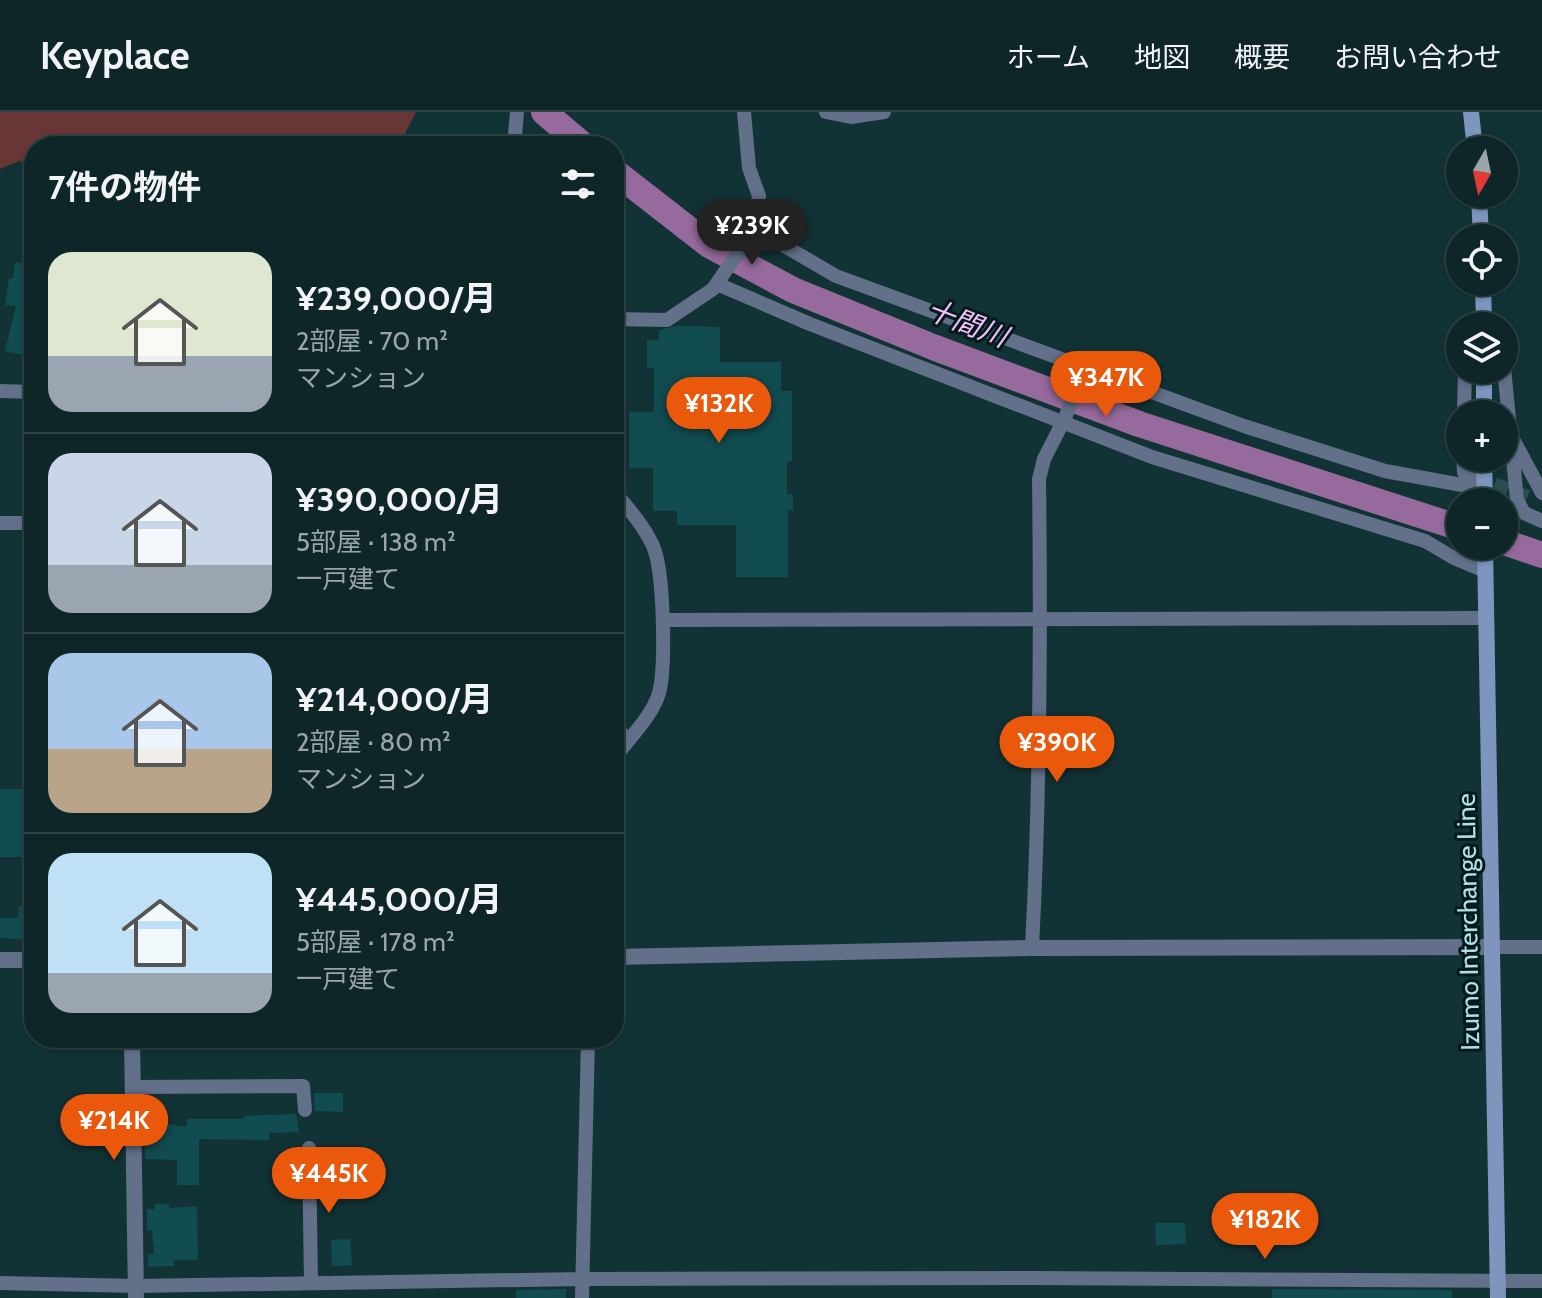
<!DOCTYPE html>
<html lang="ja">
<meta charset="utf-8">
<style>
body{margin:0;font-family:Cabin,"Noto Sans JP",sans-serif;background:#172e30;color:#f1f3f6;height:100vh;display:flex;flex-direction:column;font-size:30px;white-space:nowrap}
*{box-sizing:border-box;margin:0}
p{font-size:26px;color:#9ba5a8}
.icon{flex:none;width:44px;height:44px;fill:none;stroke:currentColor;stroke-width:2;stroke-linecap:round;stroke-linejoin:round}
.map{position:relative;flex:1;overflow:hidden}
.panel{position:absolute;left:24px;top:24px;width:600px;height:912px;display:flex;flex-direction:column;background:#0e2628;border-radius:32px;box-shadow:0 2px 6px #0004,0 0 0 2px #2e4345}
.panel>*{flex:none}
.needle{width:52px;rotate:189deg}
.tools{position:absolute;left:1446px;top:24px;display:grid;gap:16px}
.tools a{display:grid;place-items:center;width:72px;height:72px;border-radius:50%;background:#0e2628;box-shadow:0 2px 6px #0004,0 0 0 2px #2e4345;font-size:40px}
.price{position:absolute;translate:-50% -68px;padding:0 18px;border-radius:28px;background:#ea580c;color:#fff;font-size:26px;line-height:52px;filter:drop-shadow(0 2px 4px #0008)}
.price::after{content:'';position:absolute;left:50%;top:48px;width:24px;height:18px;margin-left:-12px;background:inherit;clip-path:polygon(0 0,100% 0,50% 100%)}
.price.active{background:#222;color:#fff}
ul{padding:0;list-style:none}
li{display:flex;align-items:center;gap:24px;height:200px;padding:0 24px}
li+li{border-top:2px solid #2e4345}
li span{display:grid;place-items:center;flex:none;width:224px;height:160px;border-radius:24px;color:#555}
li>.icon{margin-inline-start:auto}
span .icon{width:96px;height:96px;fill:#fffc;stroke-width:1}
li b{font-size:34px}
h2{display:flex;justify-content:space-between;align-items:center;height:96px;padding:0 24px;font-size:34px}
header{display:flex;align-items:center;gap:48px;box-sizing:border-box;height:112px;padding:0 40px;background:#0e2628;border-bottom:2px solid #2e4345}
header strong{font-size:38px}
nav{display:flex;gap:44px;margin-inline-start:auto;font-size:28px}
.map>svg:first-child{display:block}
</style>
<header>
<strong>Keyplace</strong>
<nav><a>ホーム</a><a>地図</a><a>概要</a><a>お問い合わせ</a></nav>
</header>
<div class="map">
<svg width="1542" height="1186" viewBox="0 0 1542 1186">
<rect width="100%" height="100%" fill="#123336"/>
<path fill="#683735" d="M0,0H416L400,31L390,34H322L305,30V34H34V55L19,49L0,57Z"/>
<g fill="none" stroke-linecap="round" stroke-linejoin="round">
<path stroke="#966a9c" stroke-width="26" d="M544,0L584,34
M614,59L709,133L793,178L933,235L1139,312L1460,416
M1504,430L1542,443"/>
</g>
<path fill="#114c51" d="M15,150L34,153V208L30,225L34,226V245L5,239L16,194L5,193L9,166L13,167Z
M676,214L720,215V250H781V279H792V349L787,350V382H793V398H788V465H736V413H677V399H653V356H629V300H654V256H647V228H659V218Z
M0,677H31V695H34L32,745H0Z
M19,794L34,795V828L0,826V806H18Z
M314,981H343V1000L315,999Z
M144,990L164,993L163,1011L187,1015V1007H244V1004L296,1002L299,1020L269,1021V1028L199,1027V1073H177V1048L145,1047Z
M155,1092H169V1096L197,1094L198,1148H174V1154L148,1155V1142H154L152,1118H147V1097H155Z
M1244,1095V1113L1214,1114L1213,1096Z
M1155,1111H1185L1186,1132L1156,1133Z
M350,1127L352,1153L332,1154L331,1128Z
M566,1177V1186H516V1178Z
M1272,1177L1452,1178V1186H1272Z"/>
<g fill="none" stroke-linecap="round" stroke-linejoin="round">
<path stroke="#2a4d50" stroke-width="14" stroke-dasharray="14 7" stroke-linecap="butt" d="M1475,365L1531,386"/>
<path stroke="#627089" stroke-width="14" d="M826,0L851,5L884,0
M514,34L517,0
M752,115L836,164L1244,314L1385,359L1484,377
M717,172L810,212L1152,345L1425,429L1454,446L1485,459
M614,207L667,208L713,177L751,122L759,84L749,56L744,0
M1504,256L1517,388L1524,401L1542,409
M0,279L34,280
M1464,302L1465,258
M1514,329L1542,381
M1463,346L1464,360L1472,363
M614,379C628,396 644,414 653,434C664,458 666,555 659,581C652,605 628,627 614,647
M0,411H34
M664,508L1485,506
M614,615L628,627
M1493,835H1542
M1032,836C1040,680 1041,524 1039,367L1044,347L1065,306L1084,256
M133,975L303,974L305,998
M309,1036L311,1171
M0,1171L136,1174L581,1167L1033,1166L1542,1169
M582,1186L588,926"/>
<path stroke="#627089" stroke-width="16" d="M614,845L1032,836L1493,835
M0,848H34
M132,926L136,1186"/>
<path stroke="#7f95be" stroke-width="16" d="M1471,0L1475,38
M1479,82L1481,126
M1483,170L1484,214
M1484,258V302
M1484,346L1485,390
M1485,434L1498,1186"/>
</g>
<g text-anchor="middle" stroke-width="6" stroke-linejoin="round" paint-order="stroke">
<g font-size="26" fill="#b1e0e4" stroke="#03191b">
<text transform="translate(1468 810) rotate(-91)" y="9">Izumo Interchange Line</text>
</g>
<g font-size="28" font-style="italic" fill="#f5c1fc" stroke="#03191b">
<text transform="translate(967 211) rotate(21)" y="10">十間川</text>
</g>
</g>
</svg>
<div class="tools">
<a><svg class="needle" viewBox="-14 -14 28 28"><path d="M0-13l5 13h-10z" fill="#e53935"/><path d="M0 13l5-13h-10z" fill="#9ba5a8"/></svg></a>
<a><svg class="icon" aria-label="locate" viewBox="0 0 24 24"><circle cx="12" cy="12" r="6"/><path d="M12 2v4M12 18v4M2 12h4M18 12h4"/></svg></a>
<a><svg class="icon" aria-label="layers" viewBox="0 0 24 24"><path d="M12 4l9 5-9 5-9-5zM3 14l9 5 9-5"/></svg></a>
<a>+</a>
<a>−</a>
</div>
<b class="price active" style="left:752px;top:155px">¥239K</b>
<b class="price" style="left:1106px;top:307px">¥347K</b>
<b class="price" style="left:719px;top:333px">¥132K</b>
<b class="price" style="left:1057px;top:672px">¥390K</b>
<b class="price" style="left:114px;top:1050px">¥214K</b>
<b class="price" style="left:329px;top:1103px">¥445K</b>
<b class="price" style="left:1265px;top:1149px">¥182K</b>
<section class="panel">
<h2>7件の物件<svg class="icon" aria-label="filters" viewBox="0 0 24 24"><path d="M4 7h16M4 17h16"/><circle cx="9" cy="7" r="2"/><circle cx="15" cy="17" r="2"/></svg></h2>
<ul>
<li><span style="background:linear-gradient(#dfe7d0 65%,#9aa5b1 0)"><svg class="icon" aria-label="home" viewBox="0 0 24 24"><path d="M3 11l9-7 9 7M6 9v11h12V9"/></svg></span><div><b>¥239,000/月</b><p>2部屋 · 70 m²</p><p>マンション</p></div></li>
<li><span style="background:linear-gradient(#c9d6e8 70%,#9aa5b1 0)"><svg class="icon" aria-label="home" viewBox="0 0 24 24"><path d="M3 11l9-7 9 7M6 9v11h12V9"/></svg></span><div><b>¥390,000/月</b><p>5部屋 · 138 m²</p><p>一戸建て</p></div></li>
<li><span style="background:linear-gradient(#a9c7e8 60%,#b9a48a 0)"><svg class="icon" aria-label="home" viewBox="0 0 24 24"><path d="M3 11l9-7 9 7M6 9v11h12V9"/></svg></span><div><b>¥214,000/月</b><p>2部屋 · 80 m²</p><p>マンション</p></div></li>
<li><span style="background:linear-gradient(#bfe0f5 75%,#9aa5b1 0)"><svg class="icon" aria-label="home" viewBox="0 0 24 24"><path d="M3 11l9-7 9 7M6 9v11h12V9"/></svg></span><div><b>¥445,000/月</b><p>5部屋 · 178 m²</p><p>一戸建て</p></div></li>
</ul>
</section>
</div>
